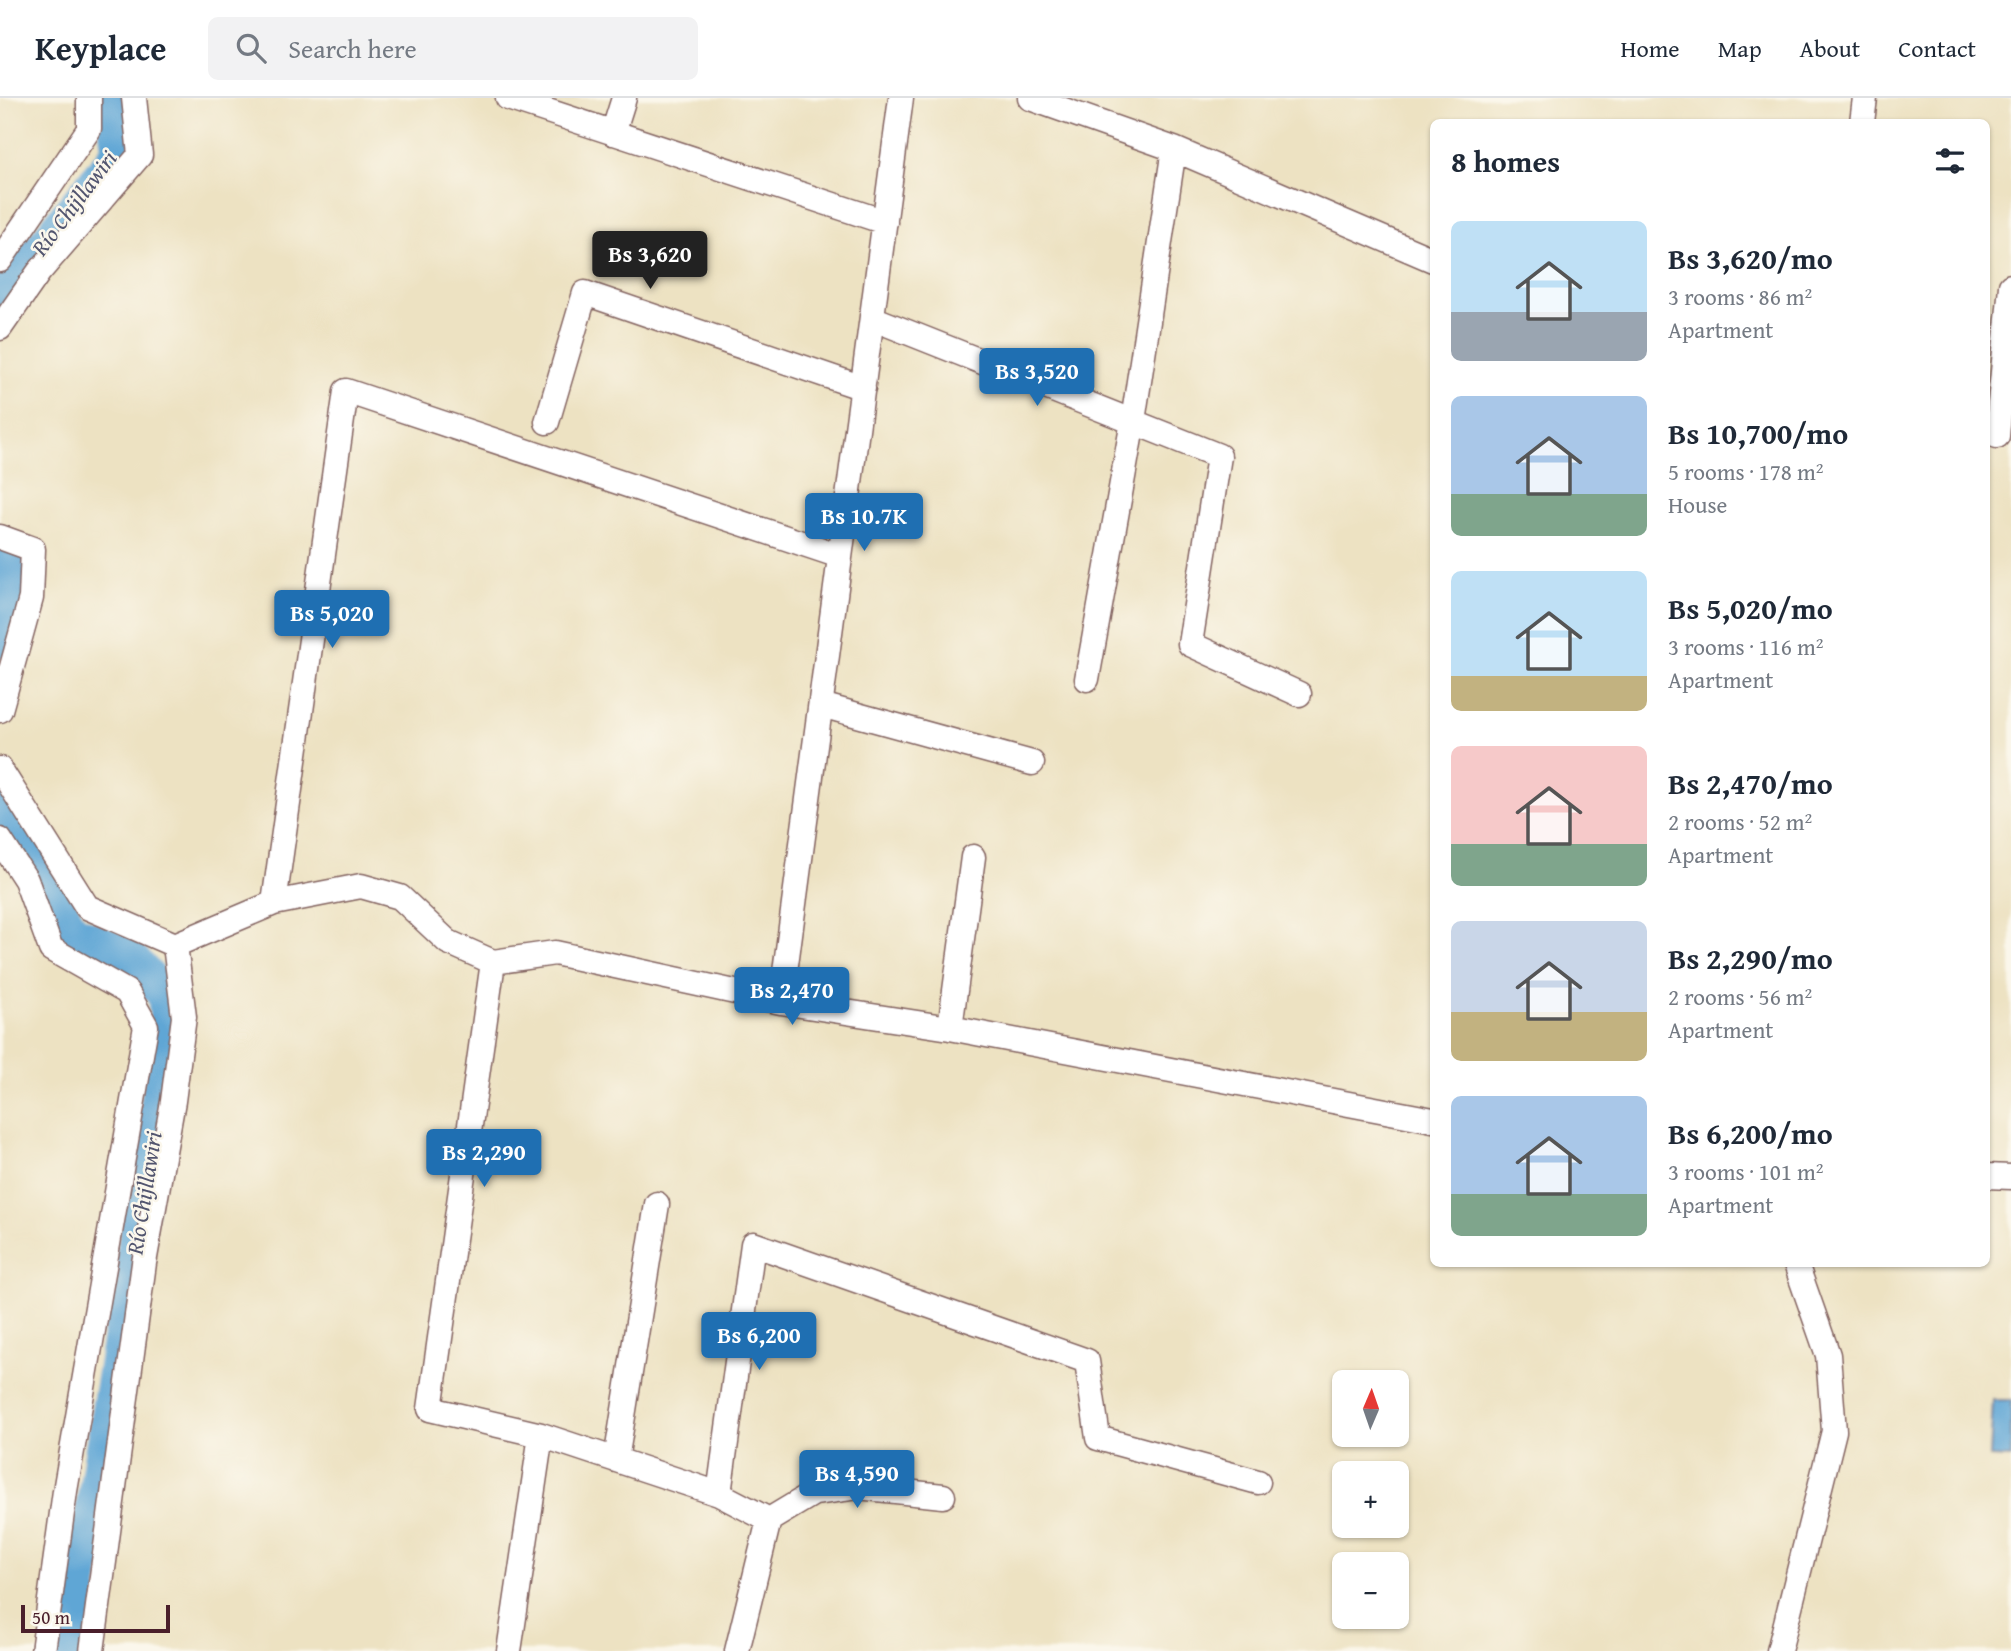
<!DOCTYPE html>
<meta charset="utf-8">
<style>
body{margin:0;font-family:"Gentium Book Plus",serif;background:#f2f2f3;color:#1f2937;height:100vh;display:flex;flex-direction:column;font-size:26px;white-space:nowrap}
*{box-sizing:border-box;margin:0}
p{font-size:23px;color:#747a83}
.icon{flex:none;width:38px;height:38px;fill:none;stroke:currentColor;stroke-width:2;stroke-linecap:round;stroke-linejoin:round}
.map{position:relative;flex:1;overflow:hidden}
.details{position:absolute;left:1430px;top:21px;width:560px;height:1148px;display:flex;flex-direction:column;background:#fff;border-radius:10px;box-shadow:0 2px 5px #0004}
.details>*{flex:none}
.needle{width:46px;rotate:2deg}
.fabs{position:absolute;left:1332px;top:1272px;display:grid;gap:14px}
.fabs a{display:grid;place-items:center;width:77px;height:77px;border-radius:10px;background:#fff;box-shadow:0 2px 5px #0004;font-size:35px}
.scale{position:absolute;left:21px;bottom:18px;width:149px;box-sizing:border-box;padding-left:7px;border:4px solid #4a1f2b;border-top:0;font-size:19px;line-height:24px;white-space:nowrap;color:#4a1f2b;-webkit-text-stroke:5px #fbf7ec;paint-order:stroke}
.price{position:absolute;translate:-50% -60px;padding:0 16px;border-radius:7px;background:#1f6fb2;color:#fff;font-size:23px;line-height:46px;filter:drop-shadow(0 2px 4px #0008)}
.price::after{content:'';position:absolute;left:50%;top:42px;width:21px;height:16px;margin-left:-10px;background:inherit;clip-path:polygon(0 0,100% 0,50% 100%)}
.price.on{background:#222;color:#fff}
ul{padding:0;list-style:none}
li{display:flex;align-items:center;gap:21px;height:175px;padding:0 21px}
li span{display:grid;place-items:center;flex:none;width:196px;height:140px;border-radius:10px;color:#555}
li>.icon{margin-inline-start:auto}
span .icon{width:84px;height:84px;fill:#fffc;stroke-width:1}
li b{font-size:30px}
h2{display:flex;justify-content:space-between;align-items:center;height:84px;padding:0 21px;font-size:30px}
header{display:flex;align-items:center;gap:42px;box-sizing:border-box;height:98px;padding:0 35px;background:#fff;border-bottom:2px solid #e0e1e3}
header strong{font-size:33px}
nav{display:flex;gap:38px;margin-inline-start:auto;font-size:24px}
.search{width:490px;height:63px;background:#f2f2f3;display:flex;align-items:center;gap:18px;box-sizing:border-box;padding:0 24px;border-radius:10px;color:#747a83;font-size:26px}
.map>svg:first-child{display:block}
</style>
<header>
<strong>Keyplace</strong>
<div class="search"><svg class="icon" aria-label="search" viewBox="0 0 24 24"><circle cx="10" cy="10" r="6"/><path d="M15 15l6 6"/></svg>Search here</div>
<nav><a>Home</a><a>Map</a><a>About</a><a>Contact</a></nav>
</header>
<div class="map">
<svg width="2011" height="1553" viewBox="0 0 2011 1553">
<rect width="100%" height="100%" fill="#fbf7ec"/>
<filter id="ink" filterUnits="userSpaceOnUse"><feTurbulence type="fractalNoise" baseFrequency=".0143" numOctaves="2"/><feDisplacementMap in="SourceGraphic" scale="14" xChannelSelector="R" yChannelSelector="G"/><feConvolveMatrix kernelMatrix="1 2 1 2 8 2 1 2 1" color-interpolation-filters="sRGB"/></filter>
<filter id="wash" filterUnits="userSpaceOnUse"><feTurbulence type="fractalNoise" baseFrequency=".00686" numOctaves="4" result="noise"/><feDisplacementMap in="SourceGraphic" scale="28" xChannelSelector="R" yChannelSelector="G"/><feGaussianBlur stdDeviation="1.57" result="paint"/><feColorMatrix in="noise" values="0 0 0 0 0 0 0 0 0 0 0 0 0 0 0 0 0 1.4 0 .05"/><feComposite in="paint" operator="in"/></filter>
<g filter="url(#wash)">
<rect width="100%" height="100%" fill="#ede2c2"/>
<path fill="#5ea6d5" stroke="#546280" stroke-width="2" d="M1993,1302H2011V1360L1990,1359Z"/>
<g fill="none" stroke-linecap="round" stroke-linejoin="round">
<path stroke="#5ea6d5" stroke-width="35" d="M0,200L119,54L112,0
M0,468L21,474L0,543
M0,704L28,741L71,832L128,857L165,897L168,940L70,1553"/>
</g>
</g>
<g filter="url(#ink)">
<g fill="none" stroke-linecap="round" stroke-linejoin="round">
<g stroke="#836360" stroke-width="27">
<path id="minor" d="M508,0L885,124
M1030,0L1174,51L1433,162
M1862,24L1865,0
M613,35L624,0
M0,162L89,31V0
M872,220L1219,358L1190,546L1299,596
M0,230L39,174L140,57L134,0
M547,324L585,195L863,290
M1997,338L2011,188
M0,439L33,451L31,500L0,612
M1087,581L1133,323L1174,51
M821,607L1032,665
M0,671L87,809L175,847L274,805L361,788L400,799L448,844L493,864L555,855L781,904L950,930L1433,1022
M0,742L26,782L51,851L127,894L146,928L65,1393L43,1553
M274,805L346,293L840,458
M493,864L430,1311L541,1337L719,1396L769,1422
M781,904L901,0
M950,930L973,759
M1986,1078L2011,1079
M616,1362L657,1106
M719,1396L753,1146L1087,1263L1098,1340L1258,1384
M92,1553L144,1165L173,1003L184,919L175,847
M509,1553L541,1337
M737,1553L769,1422L814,1395L858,1389L943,1398
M1779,1553L1834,1333L1828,1257L1796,1166"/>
</g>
<use href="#minor" stroke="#fff" stroke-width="24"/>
</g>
</g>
<g text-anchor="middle" stroke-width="5" stroke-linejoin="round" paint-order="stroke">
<g font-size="23" font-style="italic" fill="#52556f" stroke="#fbf7ec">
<text transform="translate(74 105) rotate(-53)" y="8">Río Chijllawiri</text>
<text transform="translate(144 1095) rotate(-81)" y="8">Río Chijllawiri</text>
</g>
</g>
</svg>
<div class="fabs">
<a><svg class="needle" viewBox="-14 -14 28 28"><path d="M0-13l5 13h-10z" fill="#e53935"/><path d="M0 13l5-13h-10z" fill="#747a83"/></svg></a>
<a>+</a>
<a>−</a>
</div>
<div class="scale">50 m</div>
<b class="price on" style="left:650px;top:193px">Bs 3,620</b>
<b class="price" style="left:1037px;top:310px">Bs 3,520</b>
<b class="price" style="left:864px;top:455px">Bs 10.7K</b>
<b class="price" style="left:332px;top:552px">Bs 5,020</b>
<b class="price" style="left:792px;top:929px">Bs 2,470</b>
<b class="price" style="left:484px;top:1091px">Bs 2,290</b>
<b class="price" style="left:759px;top:1274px">Bs 6,200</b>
<b class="price" style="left:857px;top:1412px">Bs 4,590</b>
<section class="details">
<h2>8 homes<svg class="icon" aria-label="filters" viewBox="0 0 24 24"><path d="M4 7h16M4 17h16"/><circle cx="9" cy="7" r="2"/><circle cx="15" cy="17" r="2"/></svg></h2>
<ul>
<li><span style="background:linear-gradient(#bfe0f5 65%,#9aa5b1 0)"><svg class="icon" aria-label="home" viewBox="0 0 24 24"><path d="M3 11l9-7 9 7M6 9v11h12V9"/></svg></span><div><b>Bs 3,620/mo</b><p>3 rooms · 86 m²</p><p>Apartment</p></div></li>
<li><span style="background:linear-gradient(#a9c7e8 70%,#7fa58c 0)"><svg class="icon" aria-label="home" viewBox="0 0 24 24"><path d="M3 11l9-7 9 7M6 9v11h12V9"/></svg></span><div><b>Bs 10,700/mo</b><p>5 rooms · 178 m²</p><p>House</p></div></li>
<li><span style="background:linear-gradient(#bfe0f5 75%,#c2b280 0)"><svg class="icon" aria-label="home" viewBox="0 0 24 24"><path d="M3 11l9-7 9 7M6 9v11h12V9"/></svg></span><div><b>Bs 5,020/mo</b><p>3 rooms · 116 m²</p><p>Apartment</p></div></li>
<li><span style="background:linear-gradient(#f6c9c9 70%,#7fa58c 0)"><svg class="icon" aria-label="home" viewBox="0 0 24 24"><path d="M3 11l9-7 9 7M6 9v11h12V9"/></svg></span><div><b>Bs 2,470/mo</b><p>2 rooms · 52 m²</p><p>Apartment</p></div></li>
<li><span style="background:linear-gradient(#c9d6e8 65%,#c2b280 0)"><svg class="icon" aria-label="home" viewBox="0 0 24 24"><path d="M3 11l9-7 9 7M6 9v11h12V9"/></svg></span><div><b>Bs 2,290/mo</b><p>2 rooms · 56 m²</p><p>Apartment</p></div></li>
<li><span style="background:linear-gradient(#a9c7e8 70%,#7fa58c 0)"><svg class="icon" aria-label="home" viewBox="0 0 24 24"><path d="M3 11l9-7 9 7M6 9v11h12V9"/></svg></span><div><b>Bs 6,200/mo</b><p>3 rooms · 101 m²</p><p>Apartment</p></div></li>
</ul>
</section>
</div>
